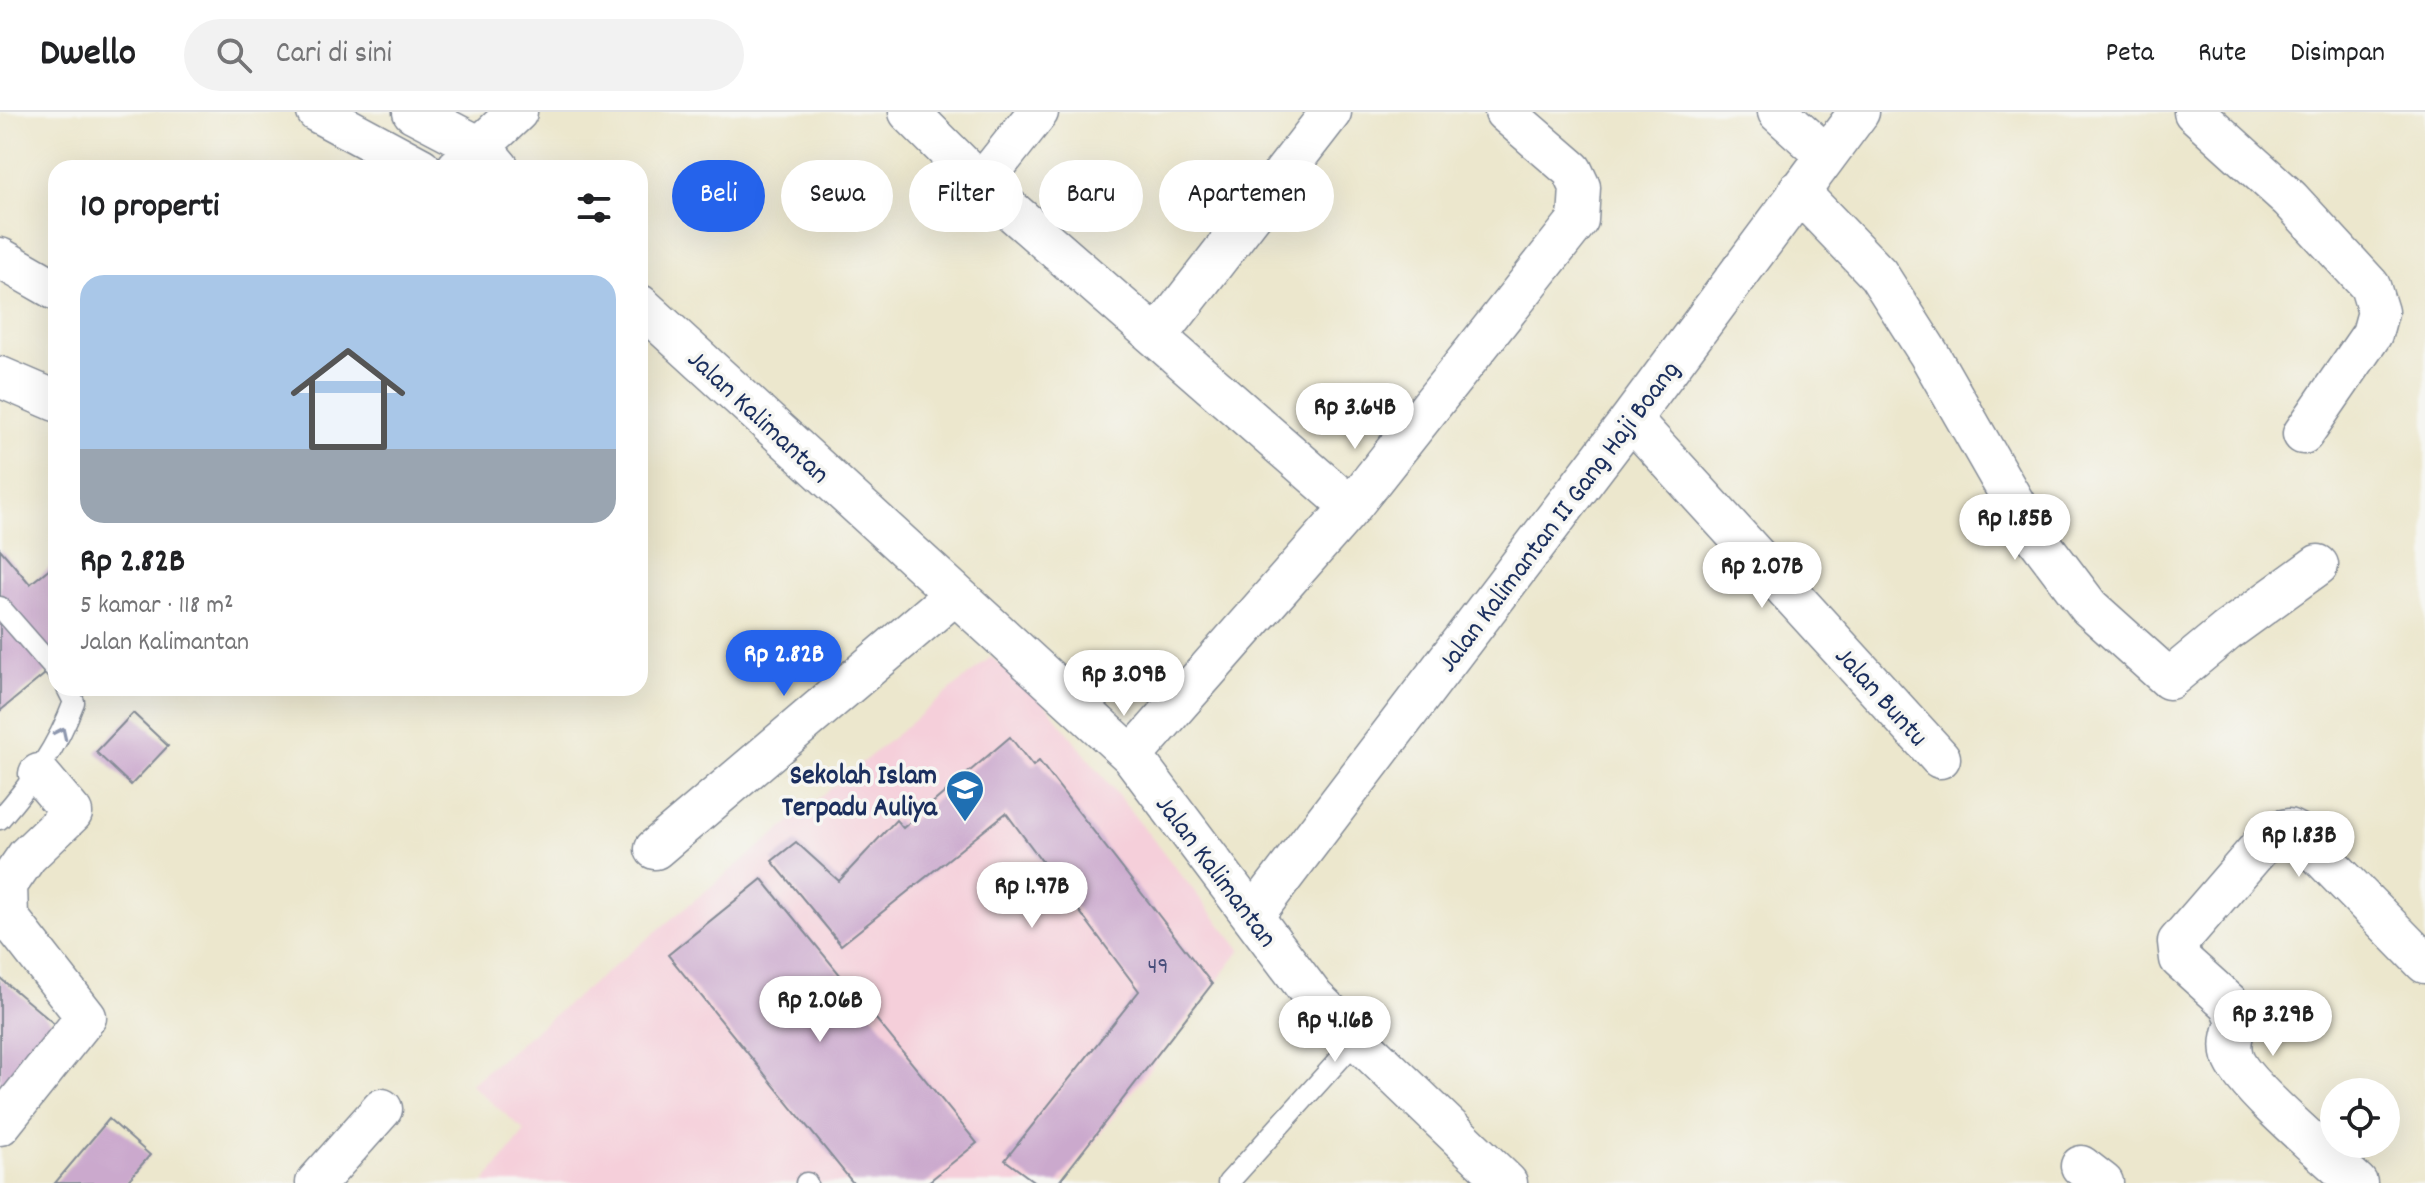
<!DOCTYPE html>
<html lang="id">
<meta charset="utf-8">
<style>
body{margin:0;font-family:Dekko,sans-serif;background:#f2f2f2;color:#202124;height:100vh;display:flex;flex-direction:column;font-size:30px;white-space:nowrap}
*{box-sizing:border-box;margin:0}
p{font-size:26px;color:#757577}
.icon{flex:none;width:44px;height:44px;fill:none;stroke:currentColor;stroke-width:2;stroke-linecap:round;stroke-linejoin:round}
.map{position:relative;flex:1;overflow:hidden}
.panel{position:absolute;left:48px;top:48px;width:600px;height:536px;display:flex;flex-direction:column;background:#fff;border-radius:24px;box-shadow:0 8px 32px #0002}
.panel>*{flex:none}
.top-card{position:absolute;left:672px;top:48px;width:760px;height:72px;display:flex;gap:16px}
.buttons{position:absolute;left:2320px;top:966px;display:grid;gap:16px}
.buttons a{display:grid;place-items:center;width:80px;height:80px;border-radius:50%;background:#fff;box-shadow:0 8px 32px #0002;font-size:40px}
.price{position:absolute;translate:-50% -68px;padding:0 18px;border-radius:28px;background:#fff;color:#222;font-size:26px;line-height:52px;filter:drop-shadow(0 2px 4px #0008)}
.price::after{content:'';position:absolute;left:50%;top:48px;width:24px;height:18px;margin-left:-12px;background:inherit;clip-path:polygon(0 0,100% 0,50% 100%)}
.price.active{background:#2563eb;color:#fff}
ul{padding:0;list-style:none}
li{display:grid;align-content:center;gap:16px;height:424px;padding:0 32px}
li+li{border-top:2px solid #e0e0e0}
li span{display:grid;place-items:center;height:248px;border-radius:24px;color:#555}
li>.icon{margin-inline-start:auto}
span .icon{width:144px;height:144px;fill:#fffc;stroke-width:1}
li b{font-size:34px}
h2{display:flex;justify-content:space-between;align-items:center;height:96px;padding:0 32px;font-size:34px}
.tag{padding:0 28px;border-radius:36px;background:#fff;box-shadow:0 8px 32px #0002;font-size:28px;line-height:72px}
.tag.active{background:#2563eb;color:#fff}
header{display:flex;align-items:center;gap:48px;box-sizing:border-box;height:112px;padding:0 40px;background:#fff;border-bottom:2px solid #e0e0e0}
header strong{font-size:38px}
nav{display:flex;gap:44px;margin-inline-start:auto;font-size:28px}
.search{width:560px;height:72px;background:#f2f2f2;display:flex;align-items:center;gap:20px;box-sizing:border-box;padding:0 28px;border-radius:44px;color:#757577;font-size:30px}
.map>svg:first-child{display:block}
</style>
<header>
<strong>Dwello</strong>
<div class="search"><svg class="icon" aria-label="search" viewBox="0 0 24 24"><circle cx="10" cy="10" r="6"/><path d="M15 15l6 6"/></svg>Cari di sini</div>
<nav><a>Peta</a><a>Rute</a><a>Disimpan</a></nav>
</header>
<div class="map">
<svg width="2425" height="1071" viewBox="0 0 2425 1071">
<rect width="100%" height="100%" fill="#f6f6f2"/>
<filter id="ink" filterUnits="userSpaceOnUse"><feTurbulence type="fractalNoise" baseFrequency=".0125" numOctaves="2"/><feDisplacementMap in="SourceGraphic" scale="16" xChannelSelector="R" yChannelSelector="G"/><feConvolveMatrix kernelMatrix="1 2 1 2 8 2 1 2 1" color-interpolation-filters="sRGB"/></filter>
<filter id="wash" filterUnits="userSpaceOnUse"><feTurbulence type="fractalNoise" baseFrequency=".006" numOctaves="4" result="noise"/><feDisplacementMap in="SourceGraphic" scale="32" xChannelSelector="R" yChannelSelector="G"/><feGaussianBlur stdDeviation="1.8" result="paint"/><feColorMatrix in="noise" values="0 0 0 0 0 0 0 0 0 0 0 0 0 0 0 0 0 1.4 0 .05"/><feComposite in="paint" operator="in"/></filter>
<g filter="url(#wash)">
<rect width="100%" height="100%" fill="#ece7cd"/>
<path fill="#f5cfda" d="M991,545L1039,584L1241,838L1063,1071H484L525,1019L470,972Z"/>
<g id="blocks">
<path fill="#cba9cd" d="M0,437L30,472L56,451V553L0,599Z
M133,601L168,634L131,673L96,640Z
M1010,625L1033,654L1039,649L1212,872L1058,1071H1036L1005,1048L1139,879L1006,701L841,833L772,749L796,730L839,769L896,708L903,716Z
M762,767L977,1031L927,1071H853L668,843Z
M0,866L58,915L0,983Z
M109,1007L150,1043L126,1071H55Z"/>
</g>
</g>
<g filter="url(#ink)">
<use href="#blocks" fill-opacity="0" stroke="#848b96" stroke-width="2"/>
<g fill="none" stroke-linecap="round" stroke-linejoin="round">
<g stroke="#848b96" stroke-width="23">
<path id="lane" d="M0,495L56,559
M0,707C32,670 57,636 74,590L67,576
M806,1071H807
M1228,1071L1357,928"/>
</g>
<g stroke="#848b96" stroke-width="43">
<path id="street" d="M317,0L421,56
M413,0L482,36L499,56
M909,0L981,72L1351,395
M1778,0L1826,43
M2194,0L2290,87L2370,174L2378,200L2372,222L2303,322
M457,56L517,0
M981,72L1038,0
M1798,79L1878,162L1929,242L2027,413L2089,495L2169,567L2227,519L2318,453
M0,146L56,178
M640,193L1132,644L1314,886L1507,1071
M1157,225L1331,0
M0,265L56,289
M1631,307L1940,646
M1132,644L1351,395L1578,108L1580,75L1572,58L1505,0
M655,737L955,482
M1253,804L1631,307L1859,0
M0,1013L86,905L8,805L7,773L27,744L72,701L39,662
M2081,1054L2103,1071
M316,1071L382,997
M2357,1071C2333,1049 2240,971 2233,945C2229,932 2233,921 2237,908L2230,892L2180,847L2178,830L2273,720L2288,717L2300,723L2425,851"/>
</g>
<use href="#lane" stroke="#fff" stroke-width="20"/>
<use href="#street" stroke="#fff" stroke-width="40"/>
</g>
<defs><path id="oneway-chevron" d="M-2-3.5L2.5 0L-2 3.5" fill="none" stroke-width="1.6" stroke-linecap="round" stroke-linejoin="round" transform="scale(2)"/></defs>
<use stroke="#8d97ae" href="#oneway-chevron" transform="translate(61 621) rotate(-65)"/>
</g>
<defs>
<g id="school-pin" transform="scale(2)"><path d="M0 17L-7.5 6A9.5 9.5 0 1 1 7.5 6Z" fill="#1f6fb2" stroke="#f6f6f2"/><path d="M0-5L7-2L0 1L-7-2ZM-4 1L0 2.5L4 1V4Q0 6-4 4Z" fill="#fff"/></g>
</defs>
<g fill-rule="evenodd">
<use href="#school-pin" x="965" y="677"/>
</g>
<g text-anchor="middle" stroke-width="7" stroke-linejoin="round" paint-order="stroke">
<g font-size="24" fill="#474e7a">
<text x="1158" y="861">49</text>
</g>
<g font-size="28" fill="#1b2f5e" stroke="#f6f6f2">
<text transform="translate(760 303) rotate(43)" y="10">Jalan Kalimantan</text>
<text transform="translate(1557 403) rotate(-53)" y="10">Jalan Kalimantan II Gang Haji Boang</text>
<text transform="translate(1883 583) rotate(48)" y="10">Jalan Buntu</text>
<text transform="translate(1218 758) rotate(53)" y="10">Jalan Kalimantan</text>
</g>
<g font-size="28" font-weight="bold" fill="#1b2f5e" stroke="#f6f6f2" text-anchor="end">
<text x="937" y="671">Sekolah Islam<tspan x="937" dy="32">Terpadu Auliya</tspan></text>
</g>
</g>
</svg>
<div class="buttons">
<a><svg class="icon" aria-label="locate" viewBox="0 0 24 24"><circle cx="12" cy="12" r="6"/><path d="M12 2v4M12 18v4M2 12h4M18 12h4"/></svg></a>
</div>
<b class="price" style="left:1355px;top:339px">Rp 3.64B</b>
<b class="price" style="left:2015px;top:450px">Rp 1.85B</b>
<b class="price" style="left:1762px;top:498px">Rp 2.07B</b>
<b class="price active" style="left:784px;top:586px">Rp 2.82B</b>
<b class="price" style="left:1124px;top:606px">Rp 3.09B</b>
<b class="price" style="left:2299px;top:767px">Rp 1.83B</b>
<b class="price" style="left:1032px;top:818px">Rp 1.97B</b>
<b class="price" style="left:820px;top:932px">Rp 2.06B</b>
<b class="price" style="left:2273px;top:946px">Rp 3.29B</b>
<b class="price" style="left:1335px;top:952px">Rp 4.16B</b>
<div class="top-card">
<a class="tag active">Beli</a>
<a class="tag">Sewa</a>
<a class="tag">Filter</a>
<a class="tag">Baru</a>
<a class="tag">Apartemen</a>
</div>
<section class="panel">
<h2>10 properti<svg class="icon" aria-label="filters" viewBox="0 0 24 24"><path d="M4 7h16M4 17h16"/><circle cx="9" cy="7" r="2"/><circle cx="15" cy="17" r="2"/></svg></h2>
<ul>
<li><span style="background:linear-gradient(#a9c7e8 70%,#9aa5b1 0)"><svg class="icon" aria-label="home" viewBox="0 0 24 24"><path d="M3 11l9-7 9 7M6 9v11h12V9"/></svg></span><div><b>Rp 2.82B</b><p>5 kamar · 118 m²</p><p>Jalan Kalimantan</p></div></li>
</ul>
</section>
</div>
